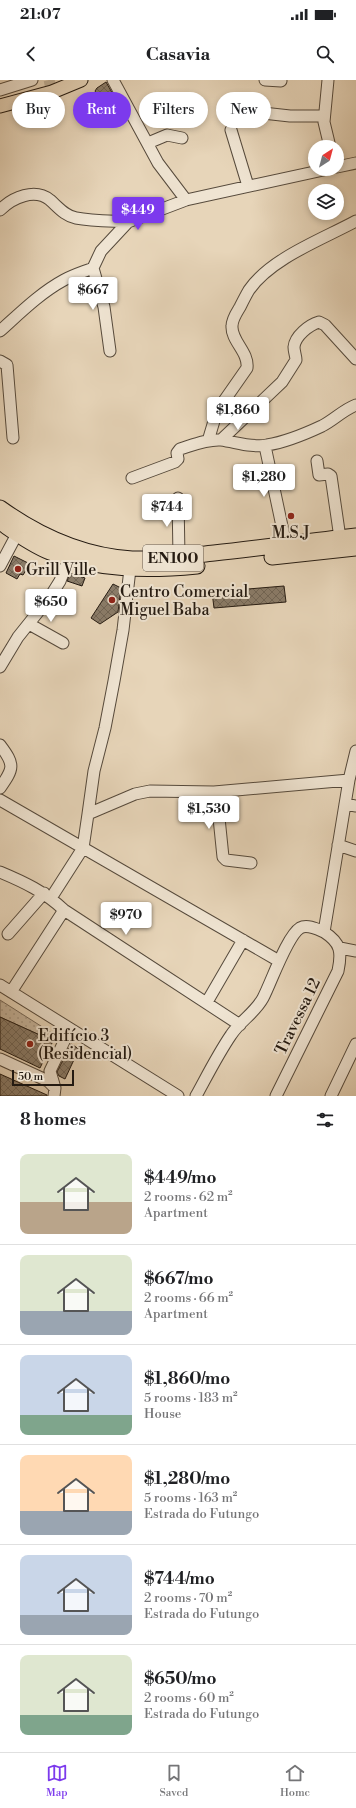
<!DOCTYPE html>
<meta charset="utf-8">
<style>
body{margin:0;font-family:"Libre Bodoni",serif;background:#f2f2f2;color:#202124;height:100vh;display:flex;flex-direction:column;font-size:15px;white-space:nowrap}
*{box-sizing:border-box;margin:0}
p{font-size:13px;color:#757577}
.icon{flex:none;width:22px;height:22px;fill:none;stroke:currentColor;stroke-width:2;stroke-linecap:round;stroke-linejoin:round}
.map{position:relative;height:1016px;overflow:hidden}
.drawer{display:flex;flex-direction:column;background:#fff;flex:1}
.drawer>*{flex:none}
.banner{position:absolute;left:12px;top:12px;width:332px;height:36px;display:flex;gap:8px}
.needle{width:26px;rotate:36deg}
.fabs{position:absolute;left:308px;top:60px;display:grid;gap:8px}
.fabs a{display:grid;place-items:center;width:36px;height:36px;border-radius:50%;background:#fff;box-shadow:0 2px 6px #0003;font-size:20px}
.scale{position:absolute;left:12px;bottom:10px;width:62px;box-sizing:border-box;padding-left:4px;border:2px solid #251b12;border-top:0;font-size:11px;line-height:14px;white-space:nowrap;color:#251b12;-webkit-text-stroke:3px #efe4d2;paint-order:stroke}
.price{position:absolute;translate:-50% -34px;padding:0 9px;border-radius:4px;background:#fff;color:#222;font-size:13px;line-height:26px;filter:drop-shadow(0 1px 2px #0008)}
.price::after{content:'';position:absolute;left:50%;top:24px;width:12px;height:9px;margin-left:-6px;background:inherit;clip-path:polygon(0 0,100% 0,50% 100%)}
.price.current{background:#7c3aed;color:#fff}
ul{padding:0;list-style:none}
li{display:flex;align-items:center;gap:12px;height:100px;padding:0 20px}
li+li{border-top:1px solid #e0e0e0}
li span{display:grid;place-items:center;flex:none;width:112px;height:80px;border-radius:8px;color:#555}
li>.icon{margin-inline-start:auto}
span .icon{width:48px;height:48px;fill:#fffc;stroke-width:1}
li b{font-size:17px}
h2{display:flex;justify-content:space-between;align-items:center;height:48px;padding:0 20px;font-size:17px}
.pill{padding:0 14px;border-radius:18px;background:#fff;box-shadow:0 2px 6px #0003;font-size:14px;line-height:36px}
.pill.current{background:#7c3aed;color:#fff}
.status{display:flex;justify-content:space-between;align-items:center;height:28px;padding:0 20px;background:#fff;direction:ltr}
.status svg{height:11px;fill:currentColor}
header{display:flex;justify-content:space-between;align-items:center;height:52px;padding:0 20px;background:#fff;font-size:18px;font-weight:700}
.dock{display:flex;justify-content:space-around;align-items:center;height:56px;border-top:1px solid #e0e0e0;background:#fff;font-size:11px;color:#757577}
.dock a{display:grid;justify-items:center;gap:2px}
.dock .current{color:#7c3aed}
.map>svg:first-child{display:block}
</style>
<div class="status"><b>21:07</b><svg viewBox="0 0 49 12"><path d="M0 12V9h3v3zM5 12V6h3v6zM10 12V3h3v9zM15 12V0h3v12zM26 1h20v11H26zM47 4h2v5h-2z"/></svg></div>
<header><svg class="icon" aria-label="back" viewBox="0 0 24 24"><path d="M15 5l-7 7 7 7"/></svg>Casavia<svg class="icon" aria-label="search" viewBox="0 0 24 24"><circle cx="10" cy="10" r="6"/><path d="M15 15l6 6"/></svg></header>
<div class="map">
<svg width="356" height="1016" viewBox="0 0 356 1016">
<defs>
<pattern id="grass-dots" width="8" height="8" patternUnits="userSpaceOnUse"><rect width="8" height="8" fill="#c6b59d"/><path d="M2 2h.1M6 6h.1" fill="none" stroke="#aa9b86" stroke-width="1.8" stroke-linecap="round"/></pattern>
<pattern id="building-cross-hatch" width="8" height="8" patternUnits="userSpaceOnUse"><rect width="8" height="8" fill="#8a7c69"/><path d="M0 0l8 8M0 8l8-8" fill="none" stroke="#716555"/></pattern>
</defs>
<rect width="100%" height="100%" fill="#e7d5b9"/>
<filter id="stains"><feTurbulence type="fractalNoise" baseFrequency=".005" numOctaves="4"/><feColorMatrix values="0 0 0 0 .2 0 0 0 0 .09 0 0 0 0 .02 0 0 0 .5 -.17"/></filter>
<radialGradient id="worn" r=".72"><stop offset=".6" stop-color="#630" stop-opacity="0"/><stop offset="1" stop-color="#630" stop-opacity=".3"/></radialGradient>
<path fill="url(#grass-dots)" stroke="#766858" d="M0,920L55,955L53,961L0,937Z"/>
<path fill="url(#building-cross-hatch)" stroke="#251b12" d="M106,2L115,18L103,26L95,11L97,8Z
M14,476L30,484L23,495L20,494L17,499L6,493Z
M70,493L85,498L82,506L67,501Z
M113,504L121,508L118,532L100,544L91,538Z
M284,506L286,522L214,528L212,512Z
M0,937L53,961L40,988L0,969Z
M71,964L79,969L65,999L59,996L57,992Z
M0,994L47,1015V1016H0Z"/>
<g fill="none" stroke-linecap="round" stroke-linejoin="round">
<path stroke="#c0b098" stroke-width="11" stroke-dasharray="11 5.5" stroke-linecap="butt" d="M49,0L52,12"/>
<g stroke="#564a3c" stroke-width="13">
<path id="minor" d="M113,0L158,83L186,120
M265,0L281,1
M328,0L324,42L330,67
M0,10L32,0
M263,33L290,36H324
M231,50L248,106
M148,63L167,55L182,58
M337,87L356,83
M0,130C13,117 35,108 50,120C58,127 65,136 76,138C92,141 111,141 128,142
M0,251C20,233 40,213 64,200C73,195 83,192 93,188
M110,271L104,227L93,188L101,171L128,142L186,120L328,89
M0,281L7,285L13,358
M221,360L282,302L296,280C296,276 294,272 294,267C295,256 309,245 319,242L325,245L356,279
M208,361L217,331L247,288C249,272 231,261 232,246C232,239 237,232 240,227C243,221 246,215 249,210C271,178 323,159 356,141
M265,366L286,465
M317,381L319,395L328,394L331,396L340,458
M132,398L175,382L178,379L177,373L180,369C193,365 207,359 221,360C236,362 252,368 267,365C286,362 305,354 322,346C334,340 343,330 356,325
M178,418L179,477
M0,486L17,454
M29,544L63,563
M0,587L18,557L50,517L60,501L69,477
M0,665C15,685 14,688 0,708
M214,712L219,738L223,777L226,780L251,783
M0,720L279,881
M345,724L356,726
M88,734L94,691L105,648L114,601L123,550L130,489
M338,765L356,771
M0,792C24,802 45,812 64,830L240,945
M51,818L83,768L88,734L135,714L150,711L214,712L349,700
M8,854L44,813
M340,868L356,871
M0,905L178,1016
M11,912L64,830
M207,922L243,860
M0,979L48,1001L55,1008
M54,1016L55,1008L50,991L70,949
M196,1016C207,996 218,974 231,955C240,941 255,933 263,918C271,903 287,856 300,848C307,844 317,849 324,852
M276,1016L338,891C342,872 341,863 324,852L349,700L356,671
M331,1016L356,964"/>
</g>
<g stroke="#251b12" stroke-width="15">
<path id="major" d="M0,26L52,12L81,0"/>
</g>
<g stroke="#251b12" stroke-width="17">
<path id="highway" d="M0,428C39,456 83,476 132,479C159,480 187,476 214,473C261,468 309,461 356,456
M0,442C16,453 32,465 50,472C99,490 145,491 197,486
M272,477L356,468"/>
</g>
<use href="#minor" stroke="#efe4d2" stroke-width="11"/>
<use href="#major" stroke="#e7d5b9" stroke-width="13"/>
<use href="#highway" stroke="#e7d5b9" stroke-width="15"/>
</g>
<g fill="#8f2418" stroke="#efe4d2" stroke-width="1.5">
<circle cx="291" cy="436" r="4"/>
<circle cx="18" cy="489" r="4"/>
<circle cx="112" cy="520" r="4"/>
<circle cx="30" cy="964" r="4"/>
</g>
<g text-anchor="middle" stroke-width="4" stroke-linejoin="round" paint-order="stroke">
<rect fill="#efe4d2" stroke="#62574c" stroke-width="1" x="143" y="465" width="60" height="26" rx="3"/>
<g font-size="15" font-weight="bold" fill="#251b12">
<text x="173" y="483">EN100</text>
</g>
<g font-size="16" fill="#251b12" stroke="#efe4d2" text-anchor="start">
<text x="291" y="458" text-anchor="middle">M.S.J</text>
<text x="26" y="495">Grill Ville</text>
<text x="120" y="517">Centro Comercial<tspan x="120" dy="18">Miguel Baba</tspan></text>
<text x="38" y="961">Edifício 3<tspan x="38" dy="18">(Residencial)</tspan></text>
</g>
<g font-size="16" fill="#251b12" stroke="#efe4d2">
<text transform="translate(297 936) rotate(-64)" y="6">Travessa 12</text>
</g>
</g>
<rect width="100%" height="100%" filter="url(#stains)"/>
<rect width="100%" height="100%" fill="url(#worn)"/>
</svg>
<div class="fabs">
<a><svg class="needle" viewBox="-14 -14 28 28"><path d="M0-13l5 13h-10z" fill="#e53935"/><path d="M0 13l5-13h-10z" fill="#757577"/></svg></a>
<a><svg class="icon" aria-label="layers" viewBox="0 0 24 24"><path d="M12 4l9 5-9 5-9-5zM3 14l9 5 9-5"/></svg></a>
</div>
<div class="scale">50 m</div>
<b class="price current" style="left:138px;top:151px">$449</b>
<b class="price" style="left:93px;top:231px">$667</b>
<b class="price" style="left:238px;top:351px">$1,860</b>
<b class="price" style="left:264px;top:418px">$1,280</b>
<b class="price" style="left:167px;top:448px">$744</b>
<b class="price" style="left:51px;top:543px">$650</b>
<b class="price" style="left:209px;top:750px">$1,530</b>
<b class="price" style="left:126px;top:856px">$970</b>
<div class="banner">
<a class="pill">Buy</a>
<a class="pill current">Rent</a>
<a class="pill">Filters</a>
<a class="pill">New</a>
</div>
</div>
<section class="drawer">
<h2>8 homes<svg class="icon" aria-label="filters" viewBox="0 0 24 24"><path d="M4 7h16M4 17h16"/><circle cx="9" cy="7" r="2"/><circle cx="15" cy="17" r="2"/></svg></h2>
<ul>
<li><span style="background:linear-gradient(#dfe7d0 60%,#b9a48a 0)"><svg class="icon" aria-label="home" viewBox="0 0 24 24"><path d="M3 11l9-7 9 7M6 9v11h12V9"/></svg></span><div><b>$449/mo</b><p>2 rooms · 62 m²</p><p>Apartment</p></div></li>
<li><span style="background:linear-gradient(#dfe7d0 70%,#9aa5b1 0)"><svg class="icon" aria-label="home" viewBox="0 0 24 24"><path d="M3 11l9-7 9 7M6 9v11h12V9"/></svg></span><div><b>$667/mo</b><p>2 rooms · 66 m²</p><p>Apartment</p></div></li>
<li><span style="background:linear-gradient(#c9d6e8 75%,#7fa58c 0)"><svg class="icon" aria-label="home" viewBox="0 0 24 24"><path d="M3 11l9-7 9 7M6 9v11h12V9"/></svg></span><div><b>$1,860/mo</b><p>5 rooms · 183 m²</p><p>House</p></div></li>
<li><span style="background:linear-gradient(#ffd9b3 70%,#9aa5b1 0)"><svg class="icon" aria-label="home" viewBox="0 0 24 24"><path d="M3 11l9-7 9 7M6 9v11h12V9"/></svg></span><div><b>$1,280/mo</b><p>5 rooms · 163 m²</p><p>Estrada do Futungo</p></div></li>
<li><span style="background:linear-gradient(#c9d6e8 75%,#9aa5b1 0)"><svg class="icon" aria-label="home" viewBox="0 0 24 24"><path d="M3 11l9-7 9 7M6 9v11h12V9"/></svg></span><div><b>$744/mo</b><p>2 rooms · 70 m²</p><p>Estrada do Futungo</p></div></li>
<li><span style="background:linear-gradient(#dfe7d0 75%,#7fa58c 0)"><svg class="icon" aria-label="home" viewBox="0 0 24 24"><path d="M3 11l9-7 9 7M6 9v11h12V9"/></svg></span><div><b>$650/mo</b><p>2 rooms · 60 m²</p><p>Estrada do Futungo</p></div></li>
</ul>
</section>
<nav class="dock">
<a class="current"><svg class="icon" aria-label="map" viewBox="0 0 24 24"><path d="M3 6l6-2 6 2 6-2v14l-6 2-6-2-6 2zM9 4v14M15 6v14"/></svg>Map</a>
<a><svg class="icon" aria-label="saved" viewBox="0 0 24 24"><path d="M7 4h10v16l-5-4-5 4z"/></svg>Saved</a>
<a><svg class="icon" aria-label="home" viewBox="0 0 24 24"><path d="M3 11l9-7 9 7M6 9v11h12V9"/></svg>Home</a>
</nav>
